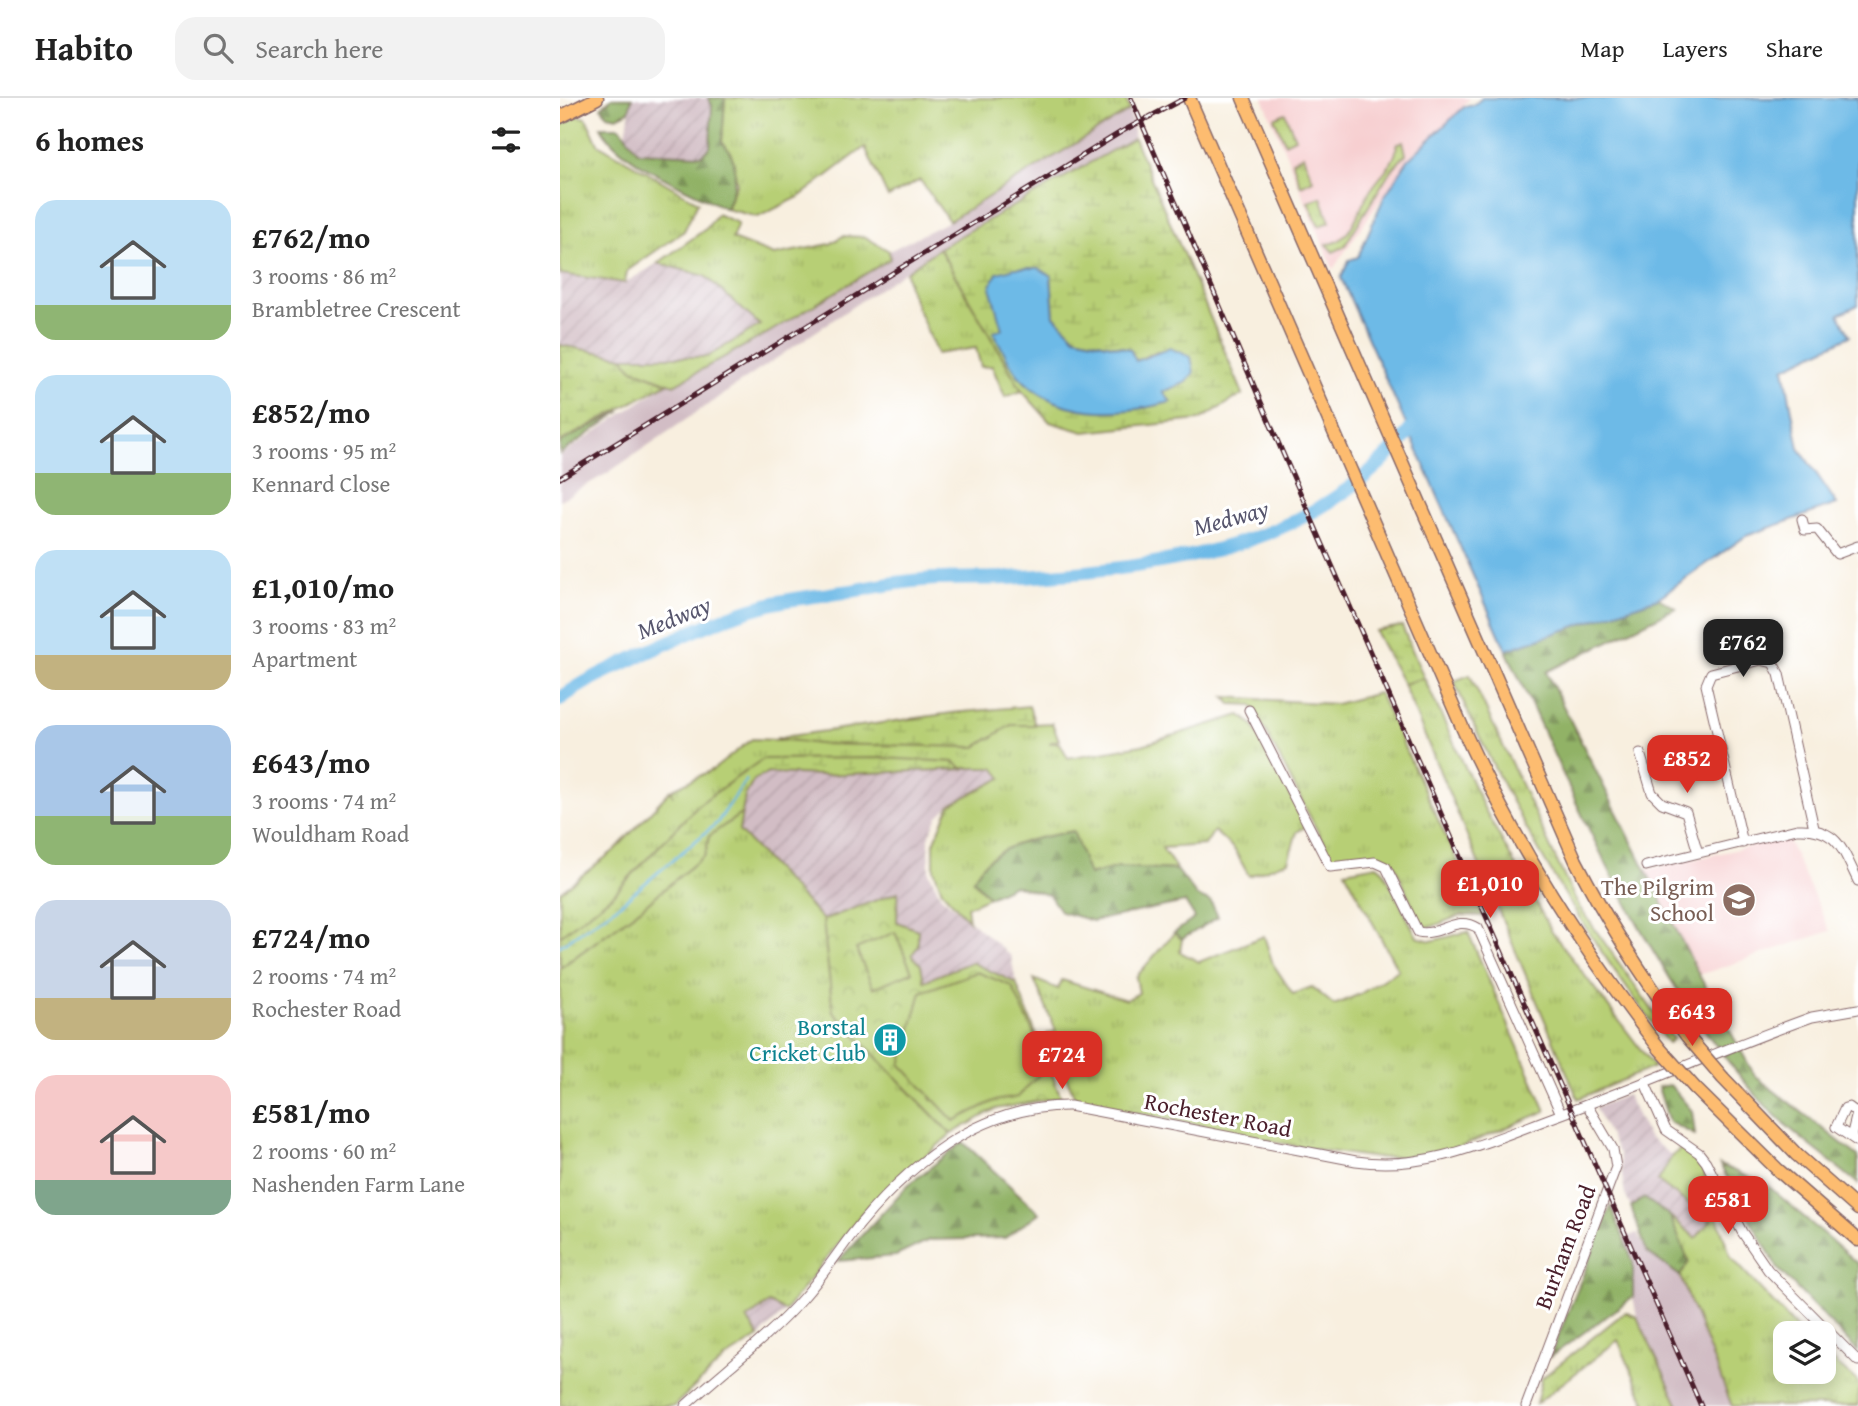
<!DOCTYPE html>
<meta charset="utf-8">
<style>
body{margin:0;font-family:"Gentium Book Plus",serif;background:#f2f2f2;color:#222;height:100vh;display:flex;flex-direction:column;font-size:26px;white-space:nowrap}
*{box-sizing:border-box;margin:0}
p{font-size:23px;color:#767676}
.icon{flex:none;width:38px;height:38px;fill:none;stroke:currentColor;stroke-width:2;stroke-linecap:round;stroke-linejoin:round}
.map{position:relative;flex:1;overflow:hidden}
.details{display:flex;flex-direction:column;background:#fff;width:560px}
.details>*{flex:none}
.fabs{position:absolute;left:1213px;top:1223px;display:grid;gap:14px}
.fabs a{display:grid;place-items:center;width:63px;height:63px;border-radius:14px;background:#fff;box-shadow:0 4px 18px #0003;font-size:35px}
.price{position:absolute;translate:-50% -60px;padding:0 16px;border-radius:14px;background:#d93025;color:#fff;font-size:23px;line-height:46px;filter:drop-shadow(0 2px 4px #0008)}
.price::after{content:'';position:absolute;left:50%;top:42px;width:21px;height:16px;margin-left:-10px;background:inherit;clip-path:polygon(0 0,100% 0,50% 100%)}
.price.on{background:#222;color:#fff}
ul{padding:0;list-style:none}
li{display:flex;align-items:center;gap:21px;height:175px;padding:0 35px}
li span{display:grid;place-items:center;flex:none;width:196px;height:140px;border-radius:21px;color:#555}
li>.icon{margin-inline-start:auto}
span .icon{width:84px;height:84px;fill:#fffc;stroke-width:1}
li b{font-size:30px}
h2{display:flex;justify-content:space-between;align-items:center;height:84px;padding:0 35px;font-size:30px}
header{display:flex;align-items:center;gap:42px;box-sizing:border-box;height:98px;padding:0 35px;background:#fff;border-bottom:2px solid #e0e0e0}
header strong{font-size:33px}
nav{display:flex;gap:38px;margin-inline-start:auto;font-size:24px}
.search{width:490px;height:63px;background:#f2f2f2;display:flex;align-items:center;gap:18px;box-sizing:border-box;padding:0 24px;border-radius:21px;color:#767676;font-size:26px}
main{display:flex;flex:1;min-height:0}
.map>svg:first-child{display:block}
</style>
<header>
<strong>Habito</strong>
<div class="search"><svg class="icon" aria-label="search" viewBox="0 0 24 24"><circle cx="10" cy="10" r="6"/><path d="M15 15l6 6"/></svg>Search here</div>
<nav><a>Map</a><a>Layers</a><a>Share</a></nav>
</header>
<main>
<section class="details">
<h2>6 homes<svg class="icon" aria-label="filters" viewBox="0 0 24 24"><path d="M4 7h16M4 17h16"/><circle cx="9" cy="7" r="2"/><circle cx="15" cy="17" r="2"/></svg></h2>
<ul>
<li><span style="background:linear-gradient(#bfe0f5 75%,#8fb573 0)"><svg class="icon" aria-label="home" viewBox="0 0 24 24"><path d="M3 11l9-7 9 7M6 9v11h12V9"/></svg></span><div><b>£762/mo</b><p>3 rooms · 86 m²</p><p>Brambletree Crescent</p></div></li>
<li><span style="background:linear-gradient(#bfe0f5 70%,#8fb573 0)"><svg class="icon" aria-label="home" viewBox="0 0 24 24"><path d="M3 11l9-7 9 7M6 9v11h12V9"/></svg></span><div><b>£852/mo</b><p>3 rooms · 95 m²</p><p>Kennard Close</p></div></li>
<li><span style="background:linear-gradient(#bfe0f5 75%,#c2b280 0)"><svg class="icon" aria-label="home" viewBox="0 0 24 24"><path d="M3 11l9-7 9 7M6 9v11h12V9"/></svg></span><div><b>£1,010/mo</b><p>3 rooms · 83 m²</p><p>Apartment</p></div></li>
<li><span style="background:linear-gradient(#a9c7e8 65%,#8fb573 0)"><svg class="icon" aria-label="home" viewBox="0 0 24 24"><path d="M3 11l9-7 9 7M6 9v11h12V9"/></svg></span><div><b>£643/mo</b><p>3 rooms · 74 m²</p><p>Wouldham Road</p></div></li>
<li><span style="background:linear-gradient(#c9d6e8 70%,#c2b280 0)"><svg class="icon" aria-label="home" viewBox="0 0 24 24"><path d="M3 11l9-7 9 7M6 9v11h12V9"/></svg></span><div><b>£724/mo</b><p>2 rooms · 74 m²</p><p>Rochester Road</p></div></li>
<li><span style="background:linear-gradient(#f6c9c9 75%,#7fa58c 0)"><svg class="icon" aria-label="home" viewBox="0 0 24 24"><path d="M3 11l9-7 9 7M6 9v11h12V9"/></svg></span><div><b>£581/mo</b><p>2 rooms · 60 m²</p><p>Nashenden Farm Lane</p></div></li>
</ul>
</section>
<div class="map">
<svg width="1298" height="1308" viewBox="0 0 1298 1308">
<defs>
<pattern id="industrial-furrows" width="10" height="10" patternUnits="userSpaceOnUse" patternTransform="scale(1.75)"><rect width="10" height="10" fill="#d2bdc5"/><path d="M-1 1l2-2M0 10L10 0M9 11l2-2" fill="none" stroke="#b6a2a9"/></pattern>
<pattern id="grass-tufts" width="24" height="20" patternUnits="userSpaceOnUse" patternTransform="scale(1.75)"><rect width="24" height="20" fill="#b7cf74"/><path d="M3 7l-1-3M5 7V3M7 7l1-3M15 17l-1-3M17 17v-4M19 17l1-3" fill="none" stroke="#9fb165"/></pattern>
<pattern id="forest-firs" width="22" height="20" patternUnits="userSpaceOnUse" patternTransform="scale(1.75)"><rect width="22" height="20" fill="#91b266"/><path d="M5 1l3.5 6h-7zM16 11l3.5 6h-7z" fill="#789054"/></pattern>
<pattern id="wetland-marsh" width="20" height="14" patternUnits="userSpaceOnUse" patternTransform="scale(1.75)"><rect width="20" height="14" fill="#b7cf74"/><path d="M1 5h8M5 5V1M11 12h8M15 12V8" fill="none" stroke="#9fb165"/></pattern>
<pattern id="park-crowns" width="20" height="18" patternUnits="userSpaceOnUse" patternTransform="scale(1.75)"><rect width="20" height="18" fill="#b7cf74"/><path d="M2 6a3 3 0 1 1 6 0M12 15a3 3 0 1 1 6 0" fill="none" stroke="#9fb165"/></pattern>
</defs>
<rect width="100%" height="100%" fill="#fff"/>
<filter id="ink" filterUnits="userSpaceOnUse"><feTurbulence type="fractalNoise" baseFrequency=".0143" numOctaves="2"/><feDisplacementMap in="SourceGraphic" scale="14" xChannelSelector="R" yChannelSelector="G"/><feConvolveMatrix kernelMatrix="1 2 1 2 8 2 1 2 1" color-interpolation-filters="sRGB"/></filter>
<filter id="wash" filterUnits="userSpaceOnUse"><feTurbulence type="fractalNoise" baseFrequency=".00686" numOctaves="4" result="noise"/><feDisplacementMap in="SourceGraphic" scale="28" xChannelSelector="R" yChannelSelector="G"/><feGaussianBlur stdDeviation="1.57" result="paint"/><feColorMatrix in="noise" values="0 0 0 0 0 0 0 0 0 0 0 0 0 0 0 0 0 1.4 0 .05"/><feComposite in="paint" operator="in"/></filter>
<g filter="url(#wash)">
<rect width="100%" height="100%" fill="#f8efdf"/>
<path fill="#f7cfd0" d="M703,0H910L889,25L852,56L773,171Z
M1227,740L1270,833L1139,877L1087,772Z"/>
<path fill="url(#industrial-furrows)" d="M72,0H148L152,7L150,49L142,57L78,54L66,36Z
M98,165L145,178L200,227L147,259H63L0,247V176L65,185Z
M434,670L442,680L390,707L378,718L369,738V775L381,798L451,858L456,885L411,864L364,883L361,867L352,857L337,824L338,795L263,822L179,733L185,698L194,682L208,675L262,677Z
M1067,997L1088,1039L1112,1058L1098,1083L1151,1123L1136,1141L1084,1100L1071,1109L1065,1097L1059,1056L1035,1010Z
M209,1204L225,1213L199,1239L186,1221Z"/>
<path fill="#d2bdc5" d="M570,12L574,40L379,150L46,376L0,402V358L108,285L115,286L208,235L311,162L389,123Z
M1077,1135L1087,1154L1120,1178L1172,1308H1119L1077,1219L1073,1199V1164L1065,1140Z"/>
<path fill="url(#grass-tufts)" stroke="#807750" stroke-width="2" d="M165,0H565L570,12L389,123L360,82L328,99L305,49L239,99L198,119L166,111L177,84L162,44Z
M725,15L735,40L725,45L714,20Z
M18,18L26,20L38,46L138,104L124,133L67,173L65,185L0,176V28Z
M843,43L846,56L829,75L784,149L773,154L766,146C789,147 798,114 807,98C816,81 837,66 837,46Z
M743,57L753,82L741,88L732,63Z
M761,99L770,124L759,128L748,104Z
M157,116L178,125L172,141L214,157L270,146L283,138L305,139L329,153L330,161L208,235L114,287L72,271L63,259H147L200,227L145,178L98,165L147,130Z
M379,150L462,293L445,299L432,268L421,269L416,250L377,256L349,190L346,174Z
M910,577L1008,787L1020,810L1113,941L1108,945C1020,833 951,714 894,583Z
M864,580L924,710L992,834L1094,969L1018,1001L843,586Z
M819,595L923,818L901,817L871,829L861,828L835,767L822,759L772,761L692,607L671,606L665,599L776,606Z
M680,617L693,627L747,728L737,734L728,763L689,778L674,751L654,733L645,747L602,750L617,772L559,769L529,777L413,782L429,799L407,809L409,823L382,793L374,771V745L390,707L442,680L434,670H401L394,664L203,661L138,707L54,796L0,838V794L55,752L110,693L113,698L111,692L154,671L192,641L416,649L451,627L492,625L499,642L489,645H500L508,660L582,647Z
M182,715L179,733L263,822L273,914L391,1036L306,1110L225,1213L209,1205L187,1221L199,1239L163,1262L114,1308H0V870L80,811L145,757L149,738Z
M817,767L823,772L857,839L871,843L908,834L986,1013L903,1048L857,1058L817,1060L746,1050L516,1002L487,936L496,933L474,881L498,891L502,882L566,902L579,895L576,879L614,835L622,841L620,854L639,864L704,838L713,866L733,896L752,889L774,907L800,896L838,872L785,773Z
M1156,1116L1171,1159L1241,1235L1225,1236V1274H1264V1255L1298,1284V1308H1172L1120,1178L1128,1164L1110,1118L1136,1140Z
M1065,1214L1077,1219L1119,1308H1087L1058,1242L976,1306L982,1280Z"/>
<path fill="url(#forest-firs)" stroke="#6e6848" stroke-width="2" d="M52,0H72L69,13L57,19L48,17L41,9Z
M148,0H165L162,44C182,63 175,89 166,111C131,92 58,64 41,29H60L78,54L142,57L150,49L152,7Z
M61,313L0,356V344Z
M1098,500L1116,510L986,574L1139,877L1195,978L1298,1058V1086C1268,1060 1232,1036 1205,1007C1086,877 1019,709 946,552Z
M513,733L529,777L559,769L617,772L637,798L651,804L658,819L622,841L614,835L635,820L625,804L533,823L501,814L489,797L454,787L429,799L413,782C430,746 477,740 513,733Z
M1110,987L1132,1013L1135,1037L1109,1024L1098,989Z
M403,1044L479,1115L445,1140L369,1142L336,1158L278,1163L348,1087Z
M1160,1067L1206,1086L1298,1166V1254L1218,1171Z
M1084,1100L1110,1118L1129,1164L1120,1178L1087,1154L1071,1109Z
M1051,1108L1073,1164V1199L990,1259Z"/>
<path fill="url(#wetland-marsh)" stroke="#807750" stroke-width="2" fill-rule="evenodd" d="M574,40L683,296L639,322L524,334L490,324L462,293L379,150ZM491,178L494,218L515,239L570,251L576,263L597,253L627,284L603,294L610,303L434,234L442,231Z
M0,247L63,259L72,271L108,285L0,344Z
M842,528L864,580L843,586L815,533Z
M469,608L475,627H451L416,649L258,646L216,640L392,615Z
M322,660L394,664L403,671L262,677L208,675L194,682L185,698L182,715L149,738L145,757L80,811L0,870V838L54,796L138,707L203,661Z"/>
<path fill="url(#park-crowns)" stroke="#807750" stroke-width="2" d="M338,794L337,824L358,832V848L352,857L361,867L364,883L411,864L456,885L501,999L436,1011L391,1036L273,914L263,822Z"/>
<path fill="#b7cf74" stroke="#807750" stroke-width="2" d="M335,834L352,874L313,890L296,851Z
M417,874L452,888L488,967L458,999L434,1003L394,1023L341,967L361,894Z
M1123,1049L1142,1068L1156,1116L1151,1123L1098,1083L1112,1058Z"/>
<path fill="#6dbae7" stroke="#5c6c89" stroke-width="2" d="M922,0H1298V207L1279,216L1290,238L1224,270L1239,350L1277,406L1186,438L1098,500L946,552L781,180L789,162L798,159L824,99L848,62L904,9L914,7Z
M455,170H479L491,178L494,218L515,239L570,251L576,263L610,250L631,259L634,274L627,284L603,294L611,304C559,318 497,321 458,277C448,265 441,247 433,234L442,231L430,189L437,175Z"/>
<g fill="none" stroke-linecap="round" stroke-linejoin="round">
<path stroke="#6dbae7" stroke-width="2.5" d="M0,848L59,807L157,725L186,682"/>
<path stroke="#6dbae7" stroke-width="14" d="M0,601C25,582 55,569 83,556C122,538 164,518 206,507C231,500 258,498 284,494C310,490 336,484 362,482C395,479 429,482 463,479C612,469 765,449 860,320"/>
</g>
</g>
<g filter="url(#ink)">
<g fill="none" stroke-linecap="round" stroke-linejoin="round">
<g stroke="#87686a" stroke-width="11">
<path id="minor" d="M1242,421L1245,432L1257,431L1277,456L1298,448
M689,612L770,769L815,764L826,769L858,834C880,839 896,816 918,830L1001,1016
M1080,655L1092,695L1102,705L1126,714L1138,755
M1183,745L1146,587L1151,575L1201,562L1213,565L1219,576L1254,730
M1086,768L1237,731C1278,729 1282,751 1298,783
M1085,985L1106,1032L1139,1055L1146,1064L1182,1134L1208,1172L1298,1263
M1291,1039L1297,1015L1289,1009L1285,1010L1276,1029L1298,1044
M125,1308C164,1272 208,1240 243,1200C260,1181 274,1160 289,1140C343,1070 418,1007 510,1008L796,1063C869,1074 935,1040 1002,1016C1086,985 1168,949 1252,919L1298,911
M966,1308L1056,1069L1053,1051L1027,1007"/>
</g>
<g stroke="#87686a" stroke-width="15">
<path id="highway" d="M629,0L903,631C956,749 1021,849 1100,951
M683,0L1016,763C1048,825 1085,883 1127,938
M0,19L37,0
M1163,980L1237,1057L1298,1111
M1135,990L1218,1072L1298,1142"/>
</g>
<use href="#minor" stroke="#fff" stroke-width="9"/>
<use href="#highway" stroke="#fdbc6f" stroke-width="12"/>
<g stroke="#4a1f2b" stroke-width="5">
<path id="rail" d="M571,0L721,351L1141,1308
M0,380L561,34L625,0"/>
</g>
<use href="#rail" stroke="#fff" stroke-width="2.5" stroke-dasharray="8" stroke-linecap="butt"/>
<g stroke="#87686a" stroke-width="15" stroke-linecap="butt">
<path id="highway-bridge" d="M1127,938L1163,980
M1100,951L1135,990"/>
</g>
<use href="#highway-bridge" stroke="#fdbc6f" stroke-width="12"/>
</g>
</g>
<defs>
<g id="school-disc" transform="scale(1.75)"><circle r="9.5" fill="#8d6e63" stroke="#fff"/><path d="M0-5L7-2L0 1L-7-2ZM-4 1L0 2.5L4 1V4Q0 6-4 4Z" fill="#fff"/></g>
<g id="building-disc" transform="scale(1.75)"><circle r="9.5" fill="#0f9aa8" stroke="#fff"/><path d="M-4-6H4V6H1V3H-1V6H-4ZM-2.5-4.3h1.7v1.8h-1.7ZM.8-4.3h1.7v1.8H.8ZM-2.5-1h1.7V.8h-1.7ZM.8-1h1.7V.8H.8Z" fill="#fff"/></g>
</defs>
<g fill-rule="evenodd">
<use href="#school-disc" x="1179" y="802"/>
<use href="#building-disc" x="330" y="942"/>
</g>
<g text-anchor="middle" stroke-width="6" stroke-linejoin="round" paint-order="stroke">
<g font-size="23" fill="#785e54" stroke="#fff" text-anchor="end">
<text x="1154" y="797">The Pilgrim<tspan x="1154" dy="26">School</tspan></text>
</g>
<g font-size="23" fill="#0d838f" stroke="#fff" text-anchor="end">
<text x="306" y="937">Borstal<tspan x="306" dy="26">Cricket Club</tspan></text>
</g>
<g font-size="23" fill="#4a1f2b" stroke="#fff">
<text transform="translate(658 1017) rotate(11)" y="8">Rochester Road</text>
<text transform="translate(1005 1149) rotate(-69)" y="8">Burham Road</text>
</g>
<g font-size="24" font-style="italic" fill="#56556d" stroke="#fff">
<text transform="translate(671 420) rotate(-15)" y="8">Medway</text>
<text transform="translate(114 520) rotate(-22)" y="8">Medway</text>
</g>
</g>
</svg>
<div class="fabs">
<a><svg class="icon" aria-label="layers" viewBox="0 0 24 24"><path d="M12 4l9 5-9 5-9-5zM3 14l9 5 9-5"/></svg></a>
</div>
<b class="price on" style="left:1183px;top:581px">£762</b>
<b class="price" style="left:1127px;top:697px">£852</b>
<b class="price" style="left:930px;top:822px">£1,010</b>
<b class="price" style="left:1132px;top:950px">£643</b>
<b class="price" style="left:502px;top:993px">£724</b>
<b class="price" style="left:1168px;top:1138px">£581</b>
</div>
</main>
